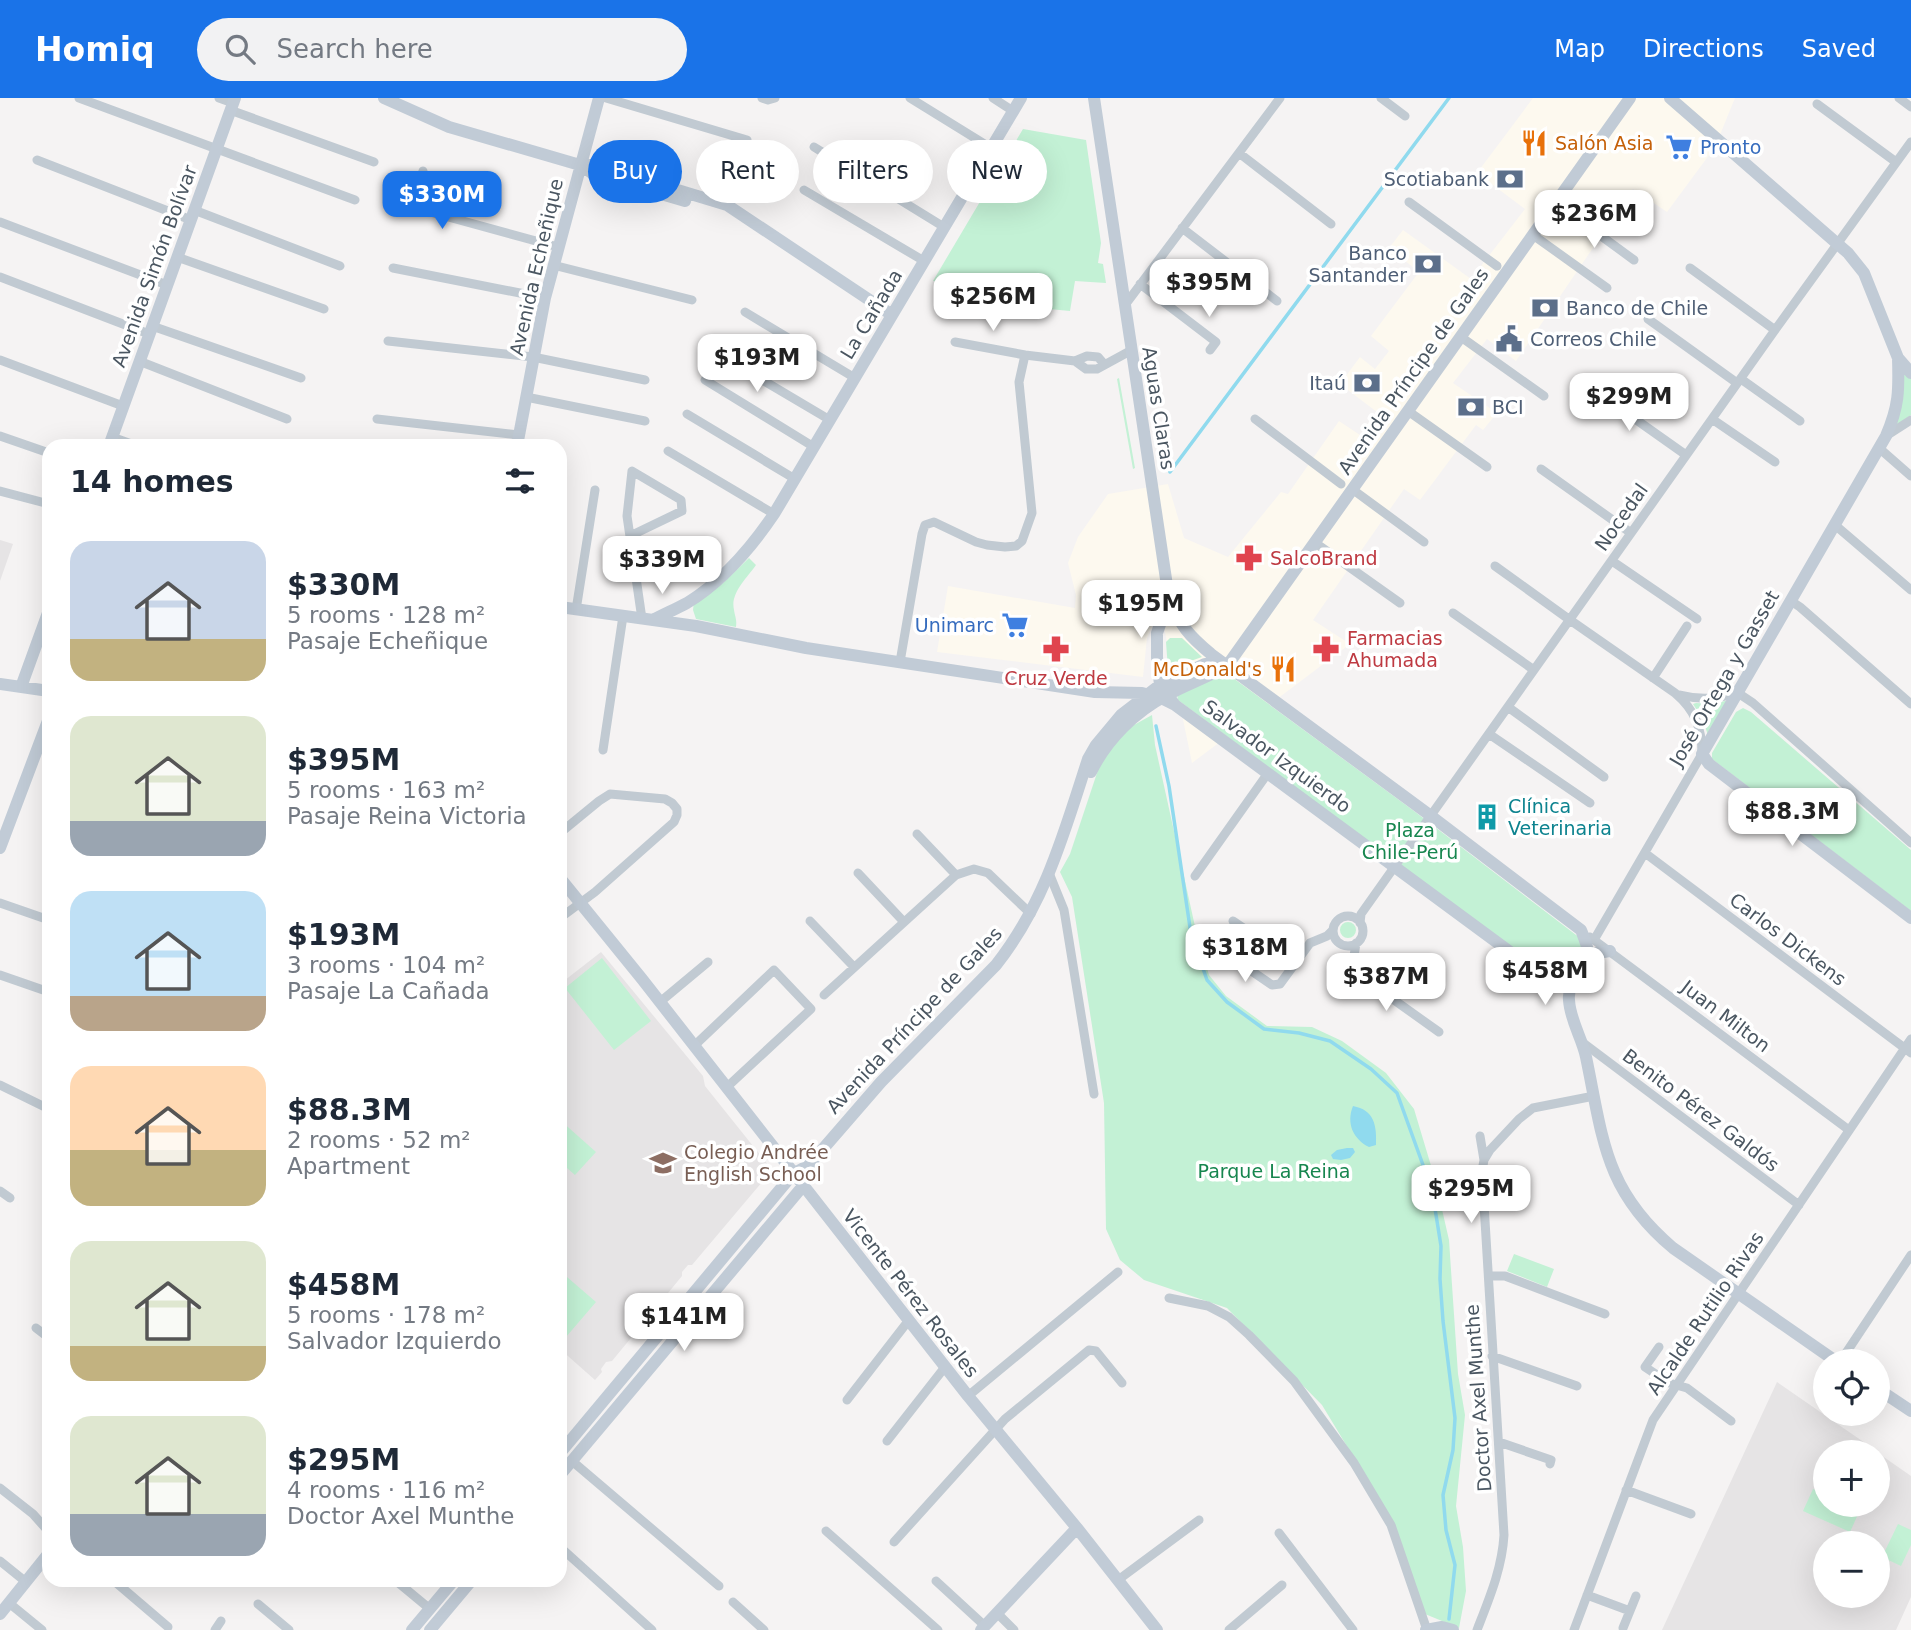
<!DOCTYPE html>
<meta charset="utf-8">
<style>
body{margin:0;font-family:"DejaVu Sans",sans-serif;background:#f2f2f3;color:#1f2937;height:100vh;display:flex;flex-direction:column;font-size:26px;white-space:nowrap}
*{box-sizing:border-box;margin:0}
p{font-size:23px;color:#747a83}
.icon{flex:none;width:38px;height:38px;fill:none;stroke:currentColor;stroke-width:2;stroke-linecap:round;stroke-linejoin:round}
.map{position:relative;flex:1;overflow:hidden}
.side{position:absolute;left:42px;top:341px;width:525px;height:1148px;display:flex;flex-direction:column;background:#fff;border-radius:21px;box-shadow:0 7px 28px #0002}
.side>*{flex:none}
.top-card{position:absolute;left:588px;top:42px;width:665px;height:63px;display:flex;gap:14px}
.controls{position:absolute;left:1813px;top:1251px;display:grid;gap:14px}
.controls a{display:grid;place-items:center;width:77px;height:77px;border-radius:50%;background:#fff;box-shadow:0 7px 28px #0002;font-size:35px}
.price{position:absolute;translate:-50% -60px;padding:0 16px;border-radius:14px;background:#fff;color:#222;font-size:23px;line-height:46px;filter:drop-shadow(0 2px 4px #0008)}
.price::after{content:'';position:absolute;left:50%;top:42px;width:21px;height:16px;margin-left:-10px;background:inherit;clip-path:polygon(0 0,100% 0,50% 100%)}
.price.current{background:#1a73e8;color:#fff}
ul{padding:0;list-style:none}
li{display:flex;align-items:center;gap:21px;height:175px;padding:0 28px}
li span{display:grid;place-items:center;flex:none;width:196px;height:140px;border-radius:21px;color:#555}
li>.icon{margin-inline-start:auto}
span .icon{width:84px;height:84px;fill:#fffc;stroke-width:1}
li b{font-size:30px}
h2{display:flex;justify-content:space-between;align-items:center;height:84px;padding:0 28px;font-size:30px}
.chip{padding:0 24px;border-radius:32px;background:#fff;box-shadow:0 7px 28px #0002;font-size:24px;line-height:63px}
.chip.current{background:#1a73e8;color:#fff}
header{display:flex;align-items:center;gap:42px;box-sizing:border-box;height:98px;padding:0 35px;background:#1a73e8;color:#fff}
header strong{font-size:33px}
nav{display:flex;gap:38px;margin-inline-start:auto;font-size:24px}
.search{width:490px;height:63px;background:#f2f2f3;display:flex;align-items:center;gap:18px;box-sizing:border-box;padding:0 24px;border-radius:38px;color:#747a83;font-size:26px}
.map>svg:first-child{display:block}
</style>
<header>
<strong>Homiq</strong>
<div class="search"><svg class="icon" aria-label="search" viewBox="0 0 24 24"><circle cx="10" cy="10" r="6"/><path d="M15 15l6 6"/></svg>Search here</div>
<nav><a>Map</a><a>Directions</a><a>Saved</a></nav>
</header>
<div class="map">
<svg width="1911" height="1532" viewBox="0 0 1911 1532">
<rect width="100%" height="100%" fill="#f5f3f3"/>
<path fill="#fdf9ef" d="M1533,0H1735L1715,49L1667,114L1633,91L1516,263L1487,241L1453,285L1497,315L1483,332L1476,327L1420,402L1404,391L1313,522L1350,546L1192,665L1160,510L1147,540L1143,579L937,554L948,488L1075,510L1076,497L1068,465L1078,439L1108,396L1168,386L1184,440L1228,459L1281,394L1288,396L1339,323L1360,337L1377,314L1340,286L1360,259L1375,271L1389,253L1371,238L1419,174L1389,150L1403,132L1471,181L1525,111L1477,75Z"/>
<path fill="#e6e4e5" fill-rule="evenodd" d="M0,442L13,446L0,483Z
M601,854L703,978L705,988L769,1068L768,1077L692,1167H688L682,1174V1178L612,1263L606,1264L601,1271L602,1274L595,1282L560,1251V985L562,983L560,981V886Z
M1777,1284L1878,1354H1825V1407H1878V1355L1911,1378V1499L1896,1532H1662ZM1825,1446H1878V1498H1825Z"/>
<path fill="#c3f1d5" d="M1023,31L1086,42L1101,145L1098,165L1103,166L1106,185L1075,183L1070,213L1038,210L1037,201L933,183Z
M1904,273L1911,280V317L1894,330L1902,303Z
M1119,280L1135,370L1133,371L1117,281Z
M749,460L756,467C747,480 730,495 734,512C735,519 737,521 736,529L696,521L693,512L694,503L723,485Z
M1170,540H1182L1202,559L1168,571L1166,544Z
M1224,575L1229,577L1414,713L1580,840L1583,850L1564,882H1554L1178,602L1177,596Z
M1725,603H1727L1708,637L1702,620L1693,606L1696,605L1711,606Z
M1743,610L1751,614L1911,752V813L1712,661V655L1736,614Z
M1152,617L1155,647L1196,833L1209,877L1226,898L1267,928L1312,929L1342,943L1386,975L1414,1011L1435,1081L1449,1142L1458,1276L1465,1317L1456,1408L1463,1449L1466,1493L1459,1530L1425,1516L1394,1426L1322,1307L1227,1210L1144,1182L1120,1162L1106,1131L1104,1005L1072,799L1060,774L1070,756L1100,666L1123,633Z
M1340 832a8 8 0 1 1 16 0a8 8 0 1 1-16 0Z
M602,860L651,923L614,952L565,890Z
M560,1022L596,1054L575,1077L560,1064Z
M1514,1156L1554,1171L1547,1189L1507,1173Z
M560,1173L596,1204L566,1239L560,1234Z
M1813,1391L1825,1396V1407H1850L1860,1412L1850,1434L1803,1413Z
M1898,1426L1911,1432V1447L1901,1468L1882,1459Z"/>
<path fill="#90daee" d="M1353,1008C1374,1012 1377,1027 1376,1047L1369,1049C1353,1041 1346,1025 1353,1008Z
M1347,1050H1353L1355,1054L1350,1060L1341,1062L1333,1061L1331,1057L1337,1052Z"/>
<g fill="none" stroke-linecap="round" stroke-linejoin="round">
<path stroke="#90daee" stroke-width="3.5" d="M1170,374L1449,0
M1156,628L1169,688L1191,836L1207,882L1227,904L1264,931L1299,935L1330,943L1371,971L1397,995L1432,1092L1441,1148L1440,1181L1443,1223L1455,1320L1453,1352L1443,1397L1446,1432L1455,1467L1449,1521"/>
<path stroke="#c1cad2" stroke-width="9" d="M79,0L355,102
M219,0L233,5
M606,0L747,42
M762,0L768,2L775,0
M910,0L991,50
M993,0L1013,13
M1381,0L1405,18
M1899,0L1911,9
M1817,6L1896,64
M230,12L374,64
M814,49L944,129
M1239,55L1331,126
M37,62L191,122
M423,73L412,109L558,149
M804,92L924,163
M1409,104L1497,168
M1556,105L1634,162
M194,112L340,168
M0,124L167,187
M1182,130L1277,203
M1533,137L1607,190
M177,159L324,211
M553,167L692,202
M393,170L545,200
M1690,170L1775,232
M0,179L149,236
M1140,186L1216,244L1210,252
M1125,207L1280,0
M745,214L855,280
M1648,221L1737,285
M152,228L301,280
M1461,239L1544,298
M388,243L533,259L645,282
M955,244L1025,257
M710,251L830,322
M0,262L123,308
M139,263L287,321
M1075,263L1086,271H1097L1130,253
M1741,281L1800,323
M705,282L814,349
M526,299L645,323
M1604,299L1686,357
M1408,313L1487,369
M687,316L795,381
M377,321L519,337
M1255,321L1341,386
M1712,321L1775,364
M0,338L49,355
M1886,338L1911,322
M112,339L137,348
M1879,350L1911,378
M668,353L774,416
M1541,371L1631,435
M1352,391L1424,444
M0,393L49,406
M1835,427L1911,492
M630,438L682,413L681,402L632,373L627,418L642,521
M1314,444L1400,505
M1612,463L1697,521
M1495,468L1570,522L1675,595C1695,612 1702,630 1702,656L1594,842
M1791,503L1800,509L1911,606
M576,512L595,392
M1453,515L1534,572
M900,564L922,436L925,427L934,424L976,444L987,447L1005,449L1016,448L1022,443L1032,415L1019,284L1025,257L1075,263L1087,258L1098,259L1104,266
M1653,580L1687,528
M1680,597C1699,602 1718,601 1738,595L1753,605L1911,745
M1508,609L1604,679
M1489,636L1590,705
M603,652L623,518
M560,735L599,703L610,696L665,701L672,705L677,711V717L674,724L595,794L560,820
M917,736L956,777
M1645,755L1911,955
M858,775L904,824
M1049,775L1064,812L1094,996
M1195,778L1268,675
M0,805L49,822
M1333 833a15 15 0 1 1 30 0a15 15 0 1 1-30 0Z
M810,823L854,869
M1233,823L1295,865
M1360,825L1361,816L1775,232L1911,44
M1590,839L1849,1032
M1354,859L1388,883
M1234,861L1272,887L1280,886L1310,845L1327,838L1333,832
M1352,872L1439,934
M0,877L49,894
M1338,891L1352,872L1356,845
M824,897L956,777L974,771L988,775L1031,816
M660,904L708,864
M1582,944L1799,1107
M694,948L774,872L811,911L727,989
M0,987L49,1011
M1480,1038L1484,1062
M0,1093L10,1100
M1489,1178H1505L1605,1216
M1169,1200L1208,1208L1229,1219L1249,1237L1294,1283L1354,1365L1391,1427L1427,1532
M36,1230L49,1240
M1659,1249L1645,1269L1669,1285L1687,1290L1731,1323
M1492,1258L1577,1288
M1840,1264L1911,1157
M968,1298L1118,1174
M847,1302L909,1222
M887,1343L945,1269
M1499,1344L1551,1362L1550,1366
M572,1363L719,1488
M0,1390L33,1416L49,1434
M1626,1392L1691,1416
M826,1433L938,1532
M1279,1435L1353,1532
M894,1444L1005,1321L1089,1252L1096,1253L1122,1285
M560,1449L652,1532
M0,1463L26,1484
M113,1482L168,1529
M395,1482L430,1511
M1118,1482L1199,1422
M936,1483L985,1528
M1587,1497L1630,1513
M733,1504L764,1532
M9,1505L42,1532
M258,1506L289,1532
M997,1515L1014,1532
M1623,1530L1636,1498
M215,1532L221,1523
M1229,1532L1282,1487
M1477,1532C1489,1501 1502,1471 1504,1437L1482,1073L1484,1062L1490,1052L1519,1021L1533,1010L1594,998
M1574,1532L1653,1322L1911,941"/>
<path stroke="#c1cbd6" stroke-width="12" d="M384,0L449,29L580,67H595L727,107L892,217
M1094,0L1169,501C1181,528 1188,537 1211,556L1431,718L1581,832C1584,840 1589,850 1588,858C1585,873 1567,884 1569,902C1570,922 1582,940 1586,959C1603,1040 1604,1092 1673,1150L1837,1264
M1670,0L1848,155L1864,175L1898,260L1911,275
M581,67L593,76L685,103
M1898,260C1899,293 1899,308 1886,338L1702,656L1709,666L1911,820
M109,348L235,0
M517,348L545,200L599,0
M1169,501L1157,535V559L1160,587L1175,607L1544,879C1556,886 1562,887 1575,880
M560,509L696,528L806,550L1095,594L1142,595L1161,600L1175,607
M653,522C664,516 676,511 687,505C723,483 751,450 774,416L1021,0
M0,586L49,593
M21,589L49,512
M1091,674C1107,641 1135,614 1167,597C1187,586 1208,579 1227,568L1630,0
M0,750L49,620
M560,780L642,881L968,1298L1077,1430L1157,1532
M1588,860L1597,855L1610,853
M1878,1291L1911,1313
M560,1355L793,1076L809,1067L881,984L996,867C1045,805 1064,735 1088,661L1096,647L1121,617L1160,587L1205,566L1226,567
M560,1377L803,1088L805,1081
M0,1516L49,1455
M412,1532L454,1482
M430,1532L472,1482
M981,1532L1077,1430
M1426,1532L1442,1529L1453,1532"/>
</g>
<defs>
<g id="restaurant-bare" transform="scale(2.1)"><path d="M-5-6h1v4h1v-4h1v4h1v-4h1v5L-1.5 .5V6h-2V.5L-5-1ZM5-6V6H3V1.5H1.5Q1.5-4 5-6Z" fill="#e8710a" stroke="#fff" stroke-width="2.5" paint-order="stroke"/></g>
<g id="supermarket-bare" transform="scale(2.1)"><path d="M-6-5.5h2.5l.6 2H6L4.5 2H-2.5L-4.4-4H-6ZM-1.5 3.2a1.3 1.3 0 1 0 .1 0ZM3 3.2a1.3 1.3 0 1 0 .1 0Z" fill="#3f7fe0" stroke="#fff" stroke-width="2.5" paint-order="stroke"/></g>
<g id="bank-bare" transform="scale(2.1)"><path d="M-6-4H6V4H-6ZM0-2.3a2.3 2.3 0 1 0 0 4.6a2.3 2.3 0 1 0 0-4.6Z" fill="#5c6f8a" stroke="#fff" stroke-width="2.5" paint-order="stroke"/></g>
<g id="civic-bare" transform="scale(2.1)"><path d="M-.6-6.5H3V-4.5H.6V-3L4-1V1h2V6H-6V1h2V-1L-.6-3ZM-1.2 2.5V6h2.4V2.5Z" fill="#5c6f8a" stroke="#fff" stroke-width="2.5" paint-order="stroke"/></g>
<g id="pharmacy-bare" transform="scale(2.1)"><path d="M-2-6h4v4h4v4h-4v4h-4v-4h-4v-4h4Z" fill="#e0444e" stroke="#fff" stroke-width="2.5" paint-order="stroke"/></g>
<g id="building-bare" transform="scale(2.1)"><path d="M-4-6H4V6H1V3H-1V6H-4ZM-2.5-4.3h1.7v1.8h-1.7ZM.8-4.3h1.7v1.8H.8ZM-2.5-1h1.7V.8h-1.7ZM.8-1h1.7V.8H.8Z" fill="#0f9aa8" stroke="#fff" stroke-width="2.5" paint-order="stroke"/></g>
<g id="school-bare" transform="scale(2.1)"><path d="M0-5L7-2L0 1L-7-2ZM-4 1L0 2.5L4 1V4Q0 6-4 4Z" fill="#8d6e63" stroke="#fff" stroke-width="2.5" paint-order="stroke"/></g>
</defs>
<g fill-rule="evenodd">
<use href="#restaurant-bare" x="1534" y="45"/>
<use href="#supermarket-bare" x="1679" y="49"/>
<use href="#bank-bare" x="1510" y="81"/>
<use href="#bank-bare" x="1428" y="166"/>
<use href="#bank-bare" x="1545" y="210"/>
<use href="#civic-bare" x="1509" y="241"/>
<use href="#bank-bare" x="1367" y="285"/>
<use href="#bank-bare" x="1471" y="309"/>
<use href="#pharmacy-bare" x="1249" y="460"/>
<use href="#supermarket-bare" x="1015" y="527"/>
<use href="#pharmacy-bare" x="1056" y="551"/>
<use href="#pharmacy-bare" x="1326" y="551"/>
<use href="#restaurant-bare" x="1283" y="571"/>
<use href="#building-bare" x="1487" y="719"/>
<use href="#school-bare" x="663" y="1065"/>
</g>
<g text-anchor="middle" stroke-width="7" stroke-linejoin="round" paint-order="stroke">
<g font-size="19" fill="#c56008" stroke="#fff" text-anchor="start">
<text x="1555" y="52">Salón Asia</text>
<text x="1262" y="578" text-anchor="end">McDonald's</text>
</g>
<g font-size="19" fill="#366cbe" stroke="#fff" text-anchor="start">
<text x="1700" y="56">Pronto</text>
<text x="994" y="534" text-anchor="end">Unimarc</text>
</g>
<g font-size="19" fill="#4e5e75" stroke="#fff" text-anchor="end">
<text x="1489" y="88">Scotiabank</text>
<text x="1407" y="162">Banco<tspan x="1407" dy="22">Santander</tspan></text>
<text x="1566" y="217" text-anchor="start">Banco de Chile</text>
<text x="1530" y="248" text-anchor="start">Correos Chile</text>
<text x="1346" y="292">Itaú</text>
<text x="1492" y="316" text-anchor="start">BCI</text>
</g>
<g font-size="19" fill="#4a5661" stroke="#fff">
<text transform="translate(154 168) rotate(-70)" y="7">Avenida Simón Bolívar</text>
<text transform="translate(536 169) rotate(-77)" y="7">Avenida Echeñique</text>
<text transform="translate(871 216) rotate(-59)" y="7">La Cañada</text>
<text transform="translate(1413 273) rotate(-55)" y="7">Avenida Príncipe de Gales</text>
<text transform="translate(1159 310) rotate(81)" y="7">Aguas Claras</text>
<text transform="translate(1621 419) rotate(-55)" y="7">Nocedal</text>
<text transform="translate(1724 580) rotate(-60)" y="7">José Ortega y Gasset</text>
<text transform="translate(1277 658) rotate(36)" y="7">Salvador Izquierdo</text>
<text transform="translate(1788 841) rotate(37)" y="7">Carlos Dickens</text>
<text transform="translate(1726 918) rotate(37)" y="7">Juan Milton</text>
<text transform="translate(914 922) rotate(-47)" y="7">Avenida Príncipe de Gales</text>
<text transform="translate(1701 1012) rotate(37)" y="7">Benito Pérez Galdós</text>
<text transform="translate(911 1195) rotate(52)" y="7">Vicente Pérez Rosales</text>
<text transform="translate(1705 1215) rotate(-56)" y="7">Alcalde Rutilio Rivas</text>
<text transform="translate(1478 1300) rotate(-94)" y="7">Doctor Axel Munthe</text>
</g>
<g font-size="19" fill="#be3a42" stroke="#fff" text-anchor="start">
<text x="1270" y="467">SalcoBrand</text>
<text x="1347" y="547">Farmacias<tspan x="1347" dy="22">Ahumada</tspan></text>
<text x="1056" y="587" text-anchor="middle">Cruz Verde</text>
</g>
<g font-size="19" fill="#0d838f" stroke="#fff" text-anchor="start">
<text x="1508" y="715">Clínica<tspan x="1508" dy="22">Veterinaria</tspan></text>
</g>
<g font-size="19" fill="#17864f" stroke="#fff">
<text x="1410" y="739">Plaza<tspan x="1410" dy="22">Chile-Perú</tspan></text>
<text x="1274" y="1080">Parque La Reina</text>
</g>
<g font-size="19" fill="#785e54" stroke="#fff" text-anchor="start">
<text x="684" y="1061">Colegio Andrée<tspan x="684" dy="22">English School</tspan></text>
</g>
</g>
</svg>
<div class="controls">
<a><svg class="icon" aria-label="locate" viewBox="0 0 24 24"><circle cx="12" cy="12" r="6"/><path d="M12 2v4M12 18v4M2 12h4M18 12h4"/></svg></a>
<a>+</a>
<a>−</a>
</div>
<b class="price current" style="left:442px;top:133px">$330M</b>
<b class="price" style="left:1594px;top:152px">$236M</b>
<b class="price" style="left:1209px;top:221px">$395M</b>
<b class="price" style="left:993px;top:235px">$256M</b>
<b class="price" style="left:757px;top:296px">$193M</b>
<b class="price" style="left:1629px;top:335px">$299M</b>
<b class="price" style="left:662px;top:498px">$339M</b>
<b class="price" style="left:1141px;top:542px">$195M</b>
<b class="price" style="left:1792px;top:750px">$88.3M</b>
<b class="price" style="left:1245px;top:886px">$318M</b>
<b class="price" style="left:1545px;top:909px">$458M</b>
<b class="price" style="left:1386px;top:915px">$387M</b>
<b class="price" style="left:1471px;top:1127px">$295M</b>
<b class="price" style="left:684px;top:1255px">$141M</b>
<div class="top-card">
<a class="chip current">Buy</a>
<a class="chip">Rent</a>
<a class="chip">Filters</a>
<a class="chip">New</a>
</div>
<section class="side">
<h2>14 homes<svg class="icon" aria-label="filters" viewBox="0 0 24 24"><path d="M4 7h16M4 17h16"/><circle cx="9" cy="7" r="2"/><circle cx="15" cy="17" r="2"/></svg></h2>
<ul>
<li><span style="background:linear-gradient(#c9d6e8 70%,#c2b280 0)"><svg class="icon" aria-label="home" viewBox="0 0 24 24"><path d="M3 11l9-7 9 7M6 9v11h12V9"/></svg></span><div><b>$330M</b><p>5 rooms · 128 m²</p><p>Pasaje Echeñique</p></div></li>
<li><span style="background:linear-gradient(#dfe7d0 75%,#9aa5b1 0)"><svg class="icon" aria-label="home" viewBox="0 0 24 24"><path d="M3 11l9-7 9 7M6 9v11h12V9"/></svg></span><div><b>$395M</b><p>5 rooms · 163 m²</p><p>Pasaje Reina Victoria</p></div></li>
<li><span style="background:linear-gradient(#bfe0f5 75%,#b9a48a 0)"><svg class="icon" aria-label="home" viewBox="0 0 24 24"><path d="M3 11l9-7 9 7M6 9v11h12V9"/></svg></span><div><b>$193M</b><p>3 rooms · 104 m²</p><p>Pasaje La Cañada</p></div></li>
<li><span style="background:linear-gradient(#ffd9b3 60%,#c2b280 0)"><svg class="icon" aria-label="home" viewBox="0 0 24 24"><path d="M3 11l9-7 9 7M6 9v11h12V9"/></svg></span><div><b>$88.3M</b><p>2 rooms · 52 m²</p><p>Apartment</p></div></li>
<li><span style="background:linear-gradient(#dfe7d0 75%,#c2b280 0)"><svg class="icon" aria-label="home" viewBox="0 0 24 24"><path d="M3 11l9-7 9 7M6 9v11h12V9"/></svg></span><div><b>$458M</b><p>5 rooms · 178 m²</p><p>Salvador Izquierdo</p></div></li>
<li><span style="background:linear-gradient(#dfe7d0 70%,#9aa5b1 0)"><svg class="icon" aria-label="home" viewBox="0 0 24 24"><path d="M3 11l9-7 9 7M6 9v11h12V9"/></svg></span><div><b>$295M</b><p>4 rooms · 116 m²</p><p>Doctor Axel Munthe</p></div></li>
</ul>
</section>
</div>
